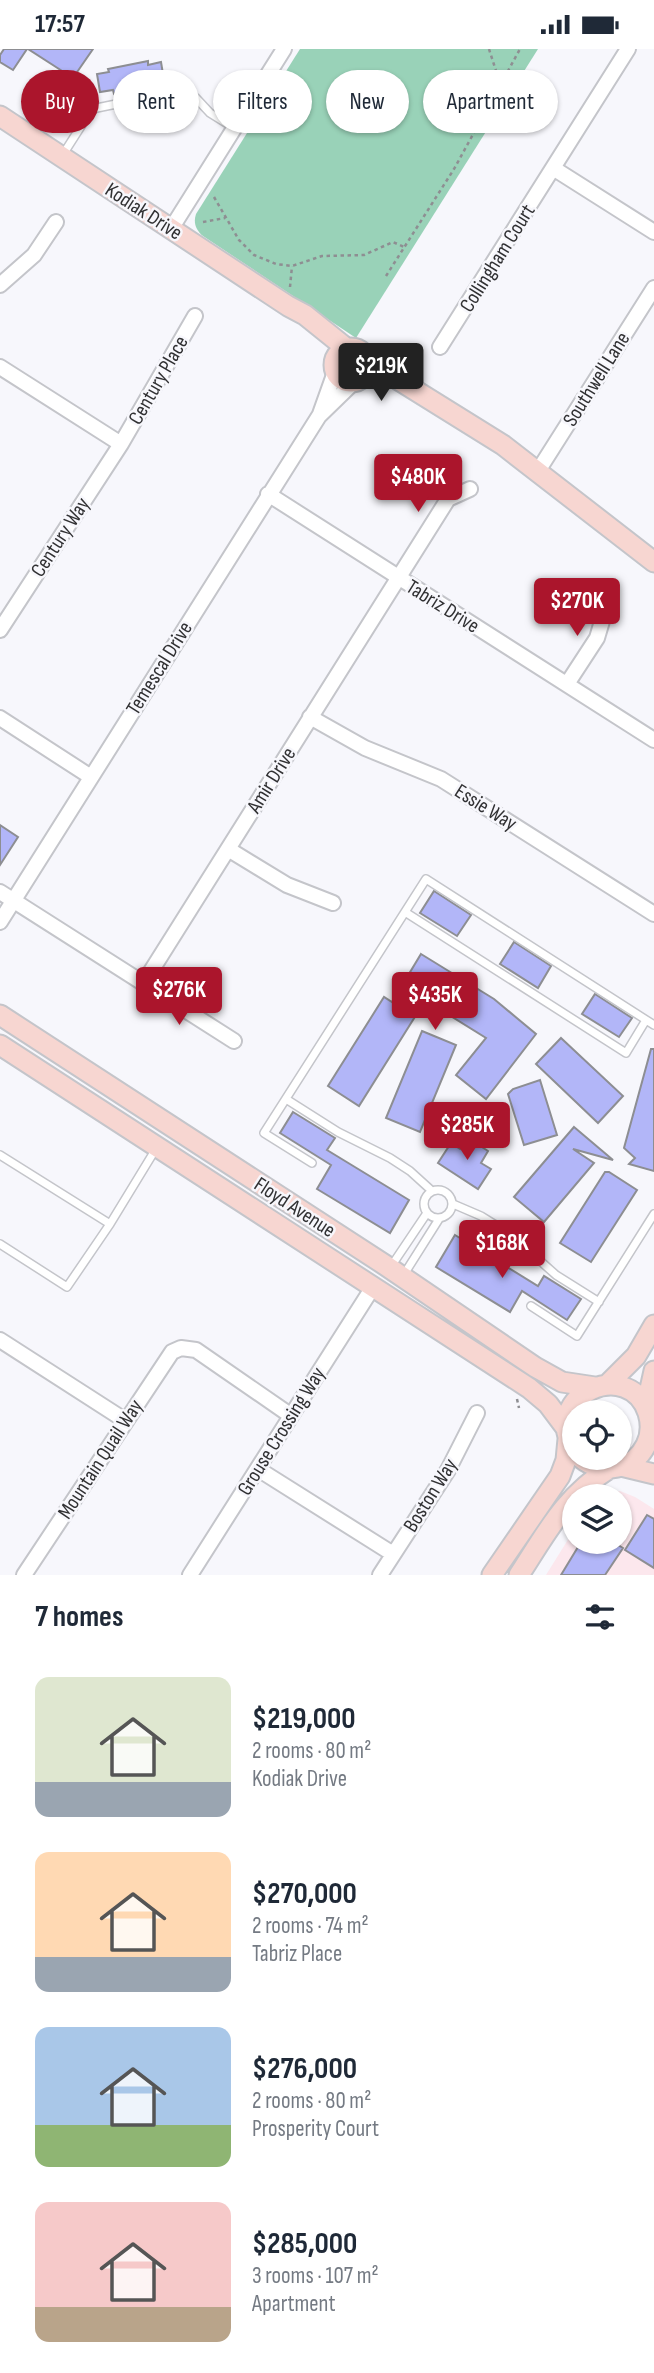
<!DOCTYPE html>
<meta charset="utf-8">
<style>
body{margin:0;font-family:"Sofia Sans Condensed",sans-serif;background:#f6f6f7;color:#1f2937;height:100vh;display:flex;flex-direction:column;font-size:26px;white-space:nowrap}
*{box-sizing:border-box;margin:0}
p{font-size:23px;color:#747a83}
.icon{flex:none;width:38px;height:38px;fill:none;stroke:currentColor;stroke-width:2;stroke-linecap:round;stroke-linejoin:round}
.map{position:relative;height:1526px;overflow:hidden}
.drawer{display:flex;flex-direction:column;background:#fff;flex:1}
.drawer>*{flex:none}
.hud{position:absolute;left:21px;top:21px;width:612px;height:63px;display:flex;gap:14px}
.buttons{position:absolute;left:562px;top:1351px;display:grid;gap:14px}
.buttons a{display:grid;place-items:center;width:70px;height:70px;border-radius:50%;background:#fff;box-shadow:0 2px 5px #0004;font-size:35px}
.price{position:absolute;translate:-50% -60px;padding:0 16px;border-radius:7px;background:#ab152c;color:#fff;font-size:23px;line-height:46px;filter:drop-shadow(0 2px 4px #0008)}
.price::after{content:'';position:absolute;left:50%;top:42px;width:21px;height:16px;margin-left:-10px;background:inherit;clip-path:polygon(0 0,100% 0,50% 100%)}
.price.on{background:#222;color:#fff}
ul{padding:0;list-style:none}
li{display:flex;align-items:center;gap:21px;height:175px;padding:0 35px}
li span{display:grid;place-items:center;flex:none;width:196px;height:140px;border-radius:14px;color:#555}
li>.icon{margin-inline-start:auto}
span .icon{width:84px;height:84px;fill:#fffc;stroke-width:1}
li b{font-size:30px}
h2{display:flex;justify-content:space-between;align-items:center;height:84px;padding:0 35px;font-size:30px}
.chip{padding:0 24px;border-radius:32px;background:#fff;box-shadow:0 2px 5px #0004;font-size:24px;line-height:63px}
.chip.on{background:#ab152c;color:#fff}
.status{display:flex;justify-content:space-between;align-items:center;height:49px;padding:0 35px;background:#fff;direction:ltr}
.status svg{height:19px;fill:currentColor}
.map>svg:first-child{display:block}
</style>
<div class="status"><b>17:57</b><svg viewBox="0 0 49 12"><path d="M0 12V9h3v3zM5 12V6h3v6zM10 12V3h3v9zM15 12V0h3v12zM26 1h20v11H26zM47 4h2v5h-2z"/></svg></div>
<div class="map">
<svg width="654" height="1526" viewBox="0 0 654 1526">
<rect width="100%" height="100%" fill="#f7f7fc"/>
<path fill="#fce7ed" d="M620,1442L635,1448L654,1460V1526H546L574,1481V1493H620V1447H601Z"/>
<path fill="#99d2b8" d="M300,0H538L356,289L203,187C196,181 193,174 196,165Z"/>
<path fill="#b2b6f8" stroke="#8d8e92" stroke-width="2" d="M4,0H27L13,21L0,13V6Z
M28,0H93L73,29Z
M148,12V16L161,13L164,31L152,34L153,38L144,39L142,43L126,47L123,43L114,45L113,41L100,43L97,25L109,23L108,20Z
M0,776L18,788L0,816Z
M434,842L471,866L457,887L420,864Z
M514,893L551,917L538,939L500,915Z
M421,905L494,950L536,985L486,1050L456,1026L486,989L433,956L435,951L428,947L359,1057L328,1037L384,948L392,953Z
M595,945L632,969L619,988L582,965Z
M422,982L456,996L420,1083L386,1069Z
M561,989L623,1047L598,1074L536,1015Z
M651,1000H654V1122L629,1115L635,1109L624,1099Z
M540,1031L557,1086L524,1096L508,1045L513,1040Z
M293,1063L335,1089L327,1101L409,1151L390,1184L317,1140L331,1116L280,1084Z
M574,1078L613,1111L573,1100L594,1114L544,1173L514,1148Z
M468,1089L488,1102L481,1114L491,1120L478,1140L438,1114L451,1094L460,1100Z
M605,1123H609L637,1141L591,1213L560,1194Z
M455,1186L538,1237L544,1227L581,1250L567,1271L522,1242L510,1263L436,1218Z
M647,1466L654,1470V1519L625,1501Z
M581,1493H613L623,1499L605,1526H561Z"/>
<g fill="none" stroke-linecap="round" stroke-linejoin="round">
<g stroke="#c4c5ca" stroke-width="10">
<path id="lane" d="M62,107L92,60L184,41L196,49L210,64L234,79
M405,863L626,1004L646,971
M286,1050L338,1083L390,1109L410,1122L432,1142
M0,1106L110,1175L157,1098
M312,1114L264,1084L426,830L654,976
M424 1155a14 14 0 1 1 28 0a14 14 0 1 1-28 0Z
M453,1155L481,1167L510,1185L556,1226L599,1253
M0,1195L67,1238L110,1175
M390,1219L427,1164
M403,1227L439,1170
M531,1257L577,1287L654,1165"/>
</g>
<g stroke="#c4c5ca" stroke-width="18">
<path id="street" d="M553,119L654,183
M171,180L284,0
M0,236L34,206L56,173
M440,298L628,0
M0,318L121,395
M320,365L335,323
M538,422L654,239
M268,445L654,691
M0,581L121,395L195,267
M567,635L597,589L608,552
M310,668L365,699L441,730L654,865
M0,669L91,728
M228,800L287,836L333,854
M0,843L234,992
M0,873L319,367L354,333
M143,935L448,450L470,440
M0,1291L126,1372
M258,1420L393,1505
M24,1526L172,1303L181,1299L196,1301L290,1366
M190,1526L373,1238
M380,1526L448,1421L477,1364"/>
</g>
<g stroke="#c4c5ca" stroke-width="23">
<path id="secondary" d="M0,67L288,257L305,266L346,299
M334 316a17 17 0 1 1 34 0a17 17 0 1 1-34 0Z
M368,312L503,396L654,513
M0,966L385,1216L535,1318L562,1333L595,1338
M0,996L529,1339L548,1355L566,1379
M607,1336L636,1307L654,1276
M646,1358L654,1322
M574,1401C540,1345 630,1308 648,1364C651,1374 651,1386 646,1396C634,1421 602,1426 581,1409
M621,1417L654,1425
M492,1526L560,1427L566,1411L568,1390
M519,1526C547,1483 565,1447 610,1419"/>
</g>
<path stroke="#8e8e92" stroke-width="2.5" stroke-dasharray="3.5 3.5" stroke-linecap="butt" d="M489,0L497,25L502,32
M214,148L239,191L254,206L276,215L292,217L322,207L364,206L393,193L404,198
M203,173L225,169
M386,227L454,120L520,0
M290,238L292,217
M517,1350L519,1359"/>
<use href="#lane" stroke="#fff" stroke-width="7"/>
<use href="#street" stroke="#fff" stroke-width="14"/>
<use href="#secondary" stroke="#f7d6d1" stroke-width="19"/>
</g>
<g text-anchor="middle" stroke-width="5" stroke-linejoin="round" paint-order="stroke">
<g font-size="21" fill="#313133" stroke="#f7f7fc">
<text transform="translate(144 162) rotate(33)" y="7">Kodiak Drive</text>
<text transform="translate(497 209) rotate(-58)" y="7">Collingham Court</text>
<text transform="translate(596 330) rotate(-58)" y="7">Southwell Lane</text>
<text transform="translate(158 331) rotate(-60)" y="7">Century Place</text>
<text transform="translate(60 488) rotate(-57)" y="7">Century Way</text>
<text transform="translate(443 557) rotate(32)" y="7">Tabriz Drive</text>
<text transform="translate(159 619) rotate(-58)" y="7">Temescal Drive</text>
<text transform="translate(271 731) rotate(-58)" y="7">Amir Drive</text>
<text transform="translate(486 758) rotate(32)" y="7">Essie Way</text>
<text transform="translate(295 1158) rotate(33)" y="7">Floyd Avenue</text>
<text transform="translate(281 1382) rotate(-58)" y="7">Grouse Crossing Way</text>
<text transform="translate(100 1410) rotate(-57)" y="7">Mountain Quail Way</text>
<text transform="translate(430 1446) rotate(-58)" y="7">Boston Way</text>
</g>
</g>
</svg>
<div class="buttons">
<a><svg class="icon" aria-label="locate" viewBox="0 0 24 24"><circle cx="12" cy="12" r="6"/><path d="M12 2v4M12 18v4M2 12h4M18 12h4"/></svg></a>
<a><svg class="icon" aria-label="layers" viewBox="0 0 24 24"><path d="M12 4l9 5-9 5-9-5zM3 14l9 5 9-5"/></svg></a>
</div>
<b class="price on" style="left:381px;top:354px">$219K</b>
<b class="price" style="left:418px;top:465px">$480K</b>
<b class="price" style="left:577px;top:589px">$270K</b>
<b class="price" style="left:179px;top:978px">$276K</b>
<b class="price" style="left:435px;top:983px">$435K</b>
<b class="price" style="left:467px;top:1113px">$285K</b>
<b class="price" style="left:502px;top:1231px">$168K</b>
<div class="hud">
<a class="chip on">Buy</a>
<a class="chip">Rent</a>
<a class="chip">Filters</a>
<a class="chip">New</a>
<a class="chip">Apartment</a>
</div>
</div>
<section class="drawer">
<h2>7 homes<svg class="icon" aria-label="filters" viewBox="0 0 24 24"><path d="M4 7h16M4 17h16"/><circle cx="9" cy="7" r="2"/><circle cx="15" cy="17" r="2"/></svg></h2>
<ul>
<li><span style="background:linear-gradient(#dfe7d0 75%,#9aa5b1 0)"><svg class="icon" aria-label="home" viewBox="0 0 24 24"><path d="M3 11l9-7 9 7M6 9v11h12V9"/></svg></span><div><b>$219,000</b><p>2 rooms · 80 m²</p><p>Kodiak Drive</p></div></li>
<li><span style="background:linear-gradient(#ffd9b3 75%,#9aa5b1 0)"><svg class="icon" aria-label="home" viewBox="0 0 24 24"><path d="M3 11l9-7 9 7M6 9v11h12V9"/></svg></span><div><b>$270,000</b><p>2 rooms · 74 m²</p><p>Tabriz Place</p></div></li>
<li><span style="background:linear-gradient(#a9c7e8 70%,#8fb573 0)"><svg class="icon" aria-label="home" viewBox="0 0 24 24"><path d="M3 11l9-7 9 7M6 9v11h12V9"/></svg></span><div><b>$276,000</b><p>2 rooms · 80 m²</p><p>Prosperity Court</p></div></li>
<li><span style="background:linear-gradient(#f6c9c9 75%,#b9a48a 0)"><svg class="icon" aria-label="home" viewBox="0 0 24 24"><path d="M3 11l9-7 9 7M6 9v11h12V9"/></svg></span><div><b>$285,000</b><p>3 rooms · 107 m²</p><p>Apartment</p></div></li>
</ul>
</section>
